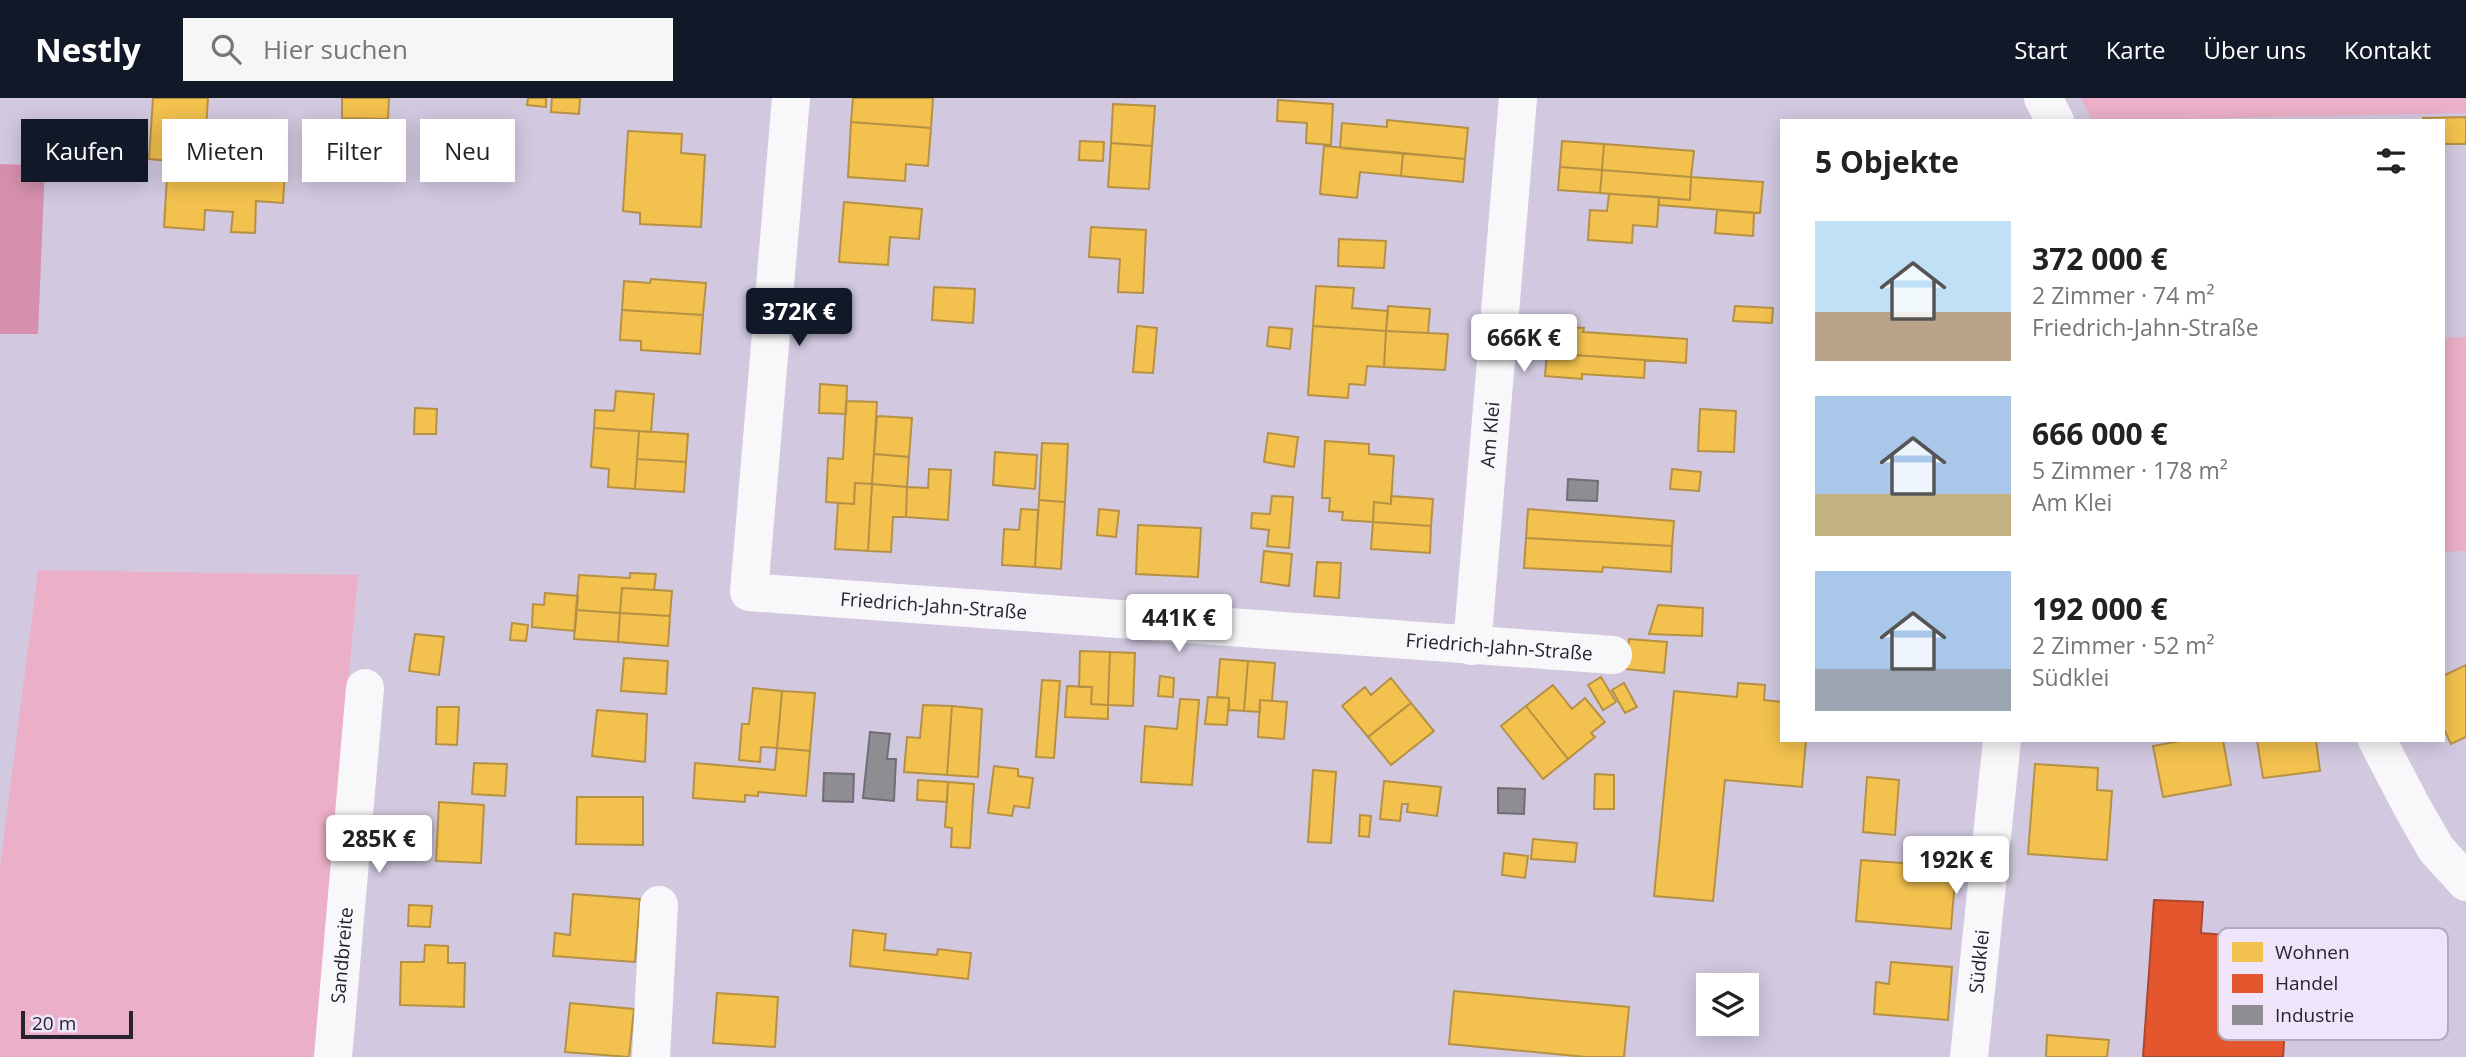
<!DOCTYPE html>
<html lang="de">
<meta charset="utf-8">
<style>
body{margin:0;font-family:"Open Sans",sans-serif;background:#f6f6f6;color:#222;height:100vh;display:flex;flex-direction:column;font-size:26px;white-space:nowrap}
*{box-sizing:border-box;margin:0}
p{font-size:23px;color:#767676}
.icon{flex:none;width:38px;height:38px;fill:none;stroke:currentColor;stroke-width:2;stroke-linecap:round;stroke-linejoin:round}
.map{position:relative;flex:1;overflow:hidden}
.panel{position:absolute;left:1780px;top:21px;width:665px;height:623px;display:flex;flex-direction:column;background:#fff;border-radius:0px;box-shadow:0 4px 18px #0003}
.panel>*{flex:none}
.guide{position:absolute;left:21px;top:21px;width:665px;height:63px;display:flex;gap:14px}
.fabs{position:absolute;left:1696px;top:875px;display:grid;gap:14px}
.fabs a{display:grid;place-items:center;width:63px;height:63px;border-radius:0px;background:#fff;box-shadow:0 4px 18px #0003;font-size:35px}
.scale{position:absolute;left:21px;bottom:18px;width:112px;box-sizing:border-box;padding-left:7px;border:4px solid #292231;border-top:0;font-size:19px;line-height:24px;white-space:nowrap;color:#292231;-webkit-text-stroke:5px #eee5fa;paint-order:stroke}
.price{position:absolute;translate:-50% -60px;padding:0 16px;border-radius:7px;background:#fff;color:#222;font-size:23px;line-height:46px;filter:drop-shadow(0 2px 4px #0008)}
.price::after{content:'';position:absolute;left:50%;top:42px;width:21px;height:16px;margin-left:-10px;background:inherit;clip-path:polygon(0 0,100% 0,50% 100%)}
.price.selected{background:#111827;color:#fff}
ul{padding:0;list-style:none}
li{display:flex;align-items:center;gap:21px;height:175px;padding:0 35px}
li span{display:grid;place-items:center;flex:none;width:196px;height:140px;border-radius:0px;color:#555}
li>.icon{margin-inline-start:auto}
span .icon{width:84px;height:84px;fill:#fffc;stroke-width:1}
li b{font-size:30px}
h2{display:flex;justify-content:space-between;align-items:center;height:84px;padding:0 35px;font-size:30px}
.chip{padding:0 24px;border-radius:0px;background:#fff;box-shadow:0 4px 18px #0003;font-size:24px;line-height:63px}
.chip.selected{background:#111827;color:#fff}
header{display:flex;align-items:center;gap:42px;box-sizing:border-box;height:98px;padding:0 35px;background:#111827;color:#fff}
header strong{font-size:33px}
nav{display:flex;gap:38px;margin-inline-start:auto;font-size:24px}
.search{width:490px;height:63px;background:#f6f6f6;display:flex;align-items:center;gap:18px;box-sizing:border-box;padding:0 24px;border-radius:0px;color:#767676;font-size:26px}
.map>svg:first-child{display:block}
</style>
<header>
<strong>Nestly</strong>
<div class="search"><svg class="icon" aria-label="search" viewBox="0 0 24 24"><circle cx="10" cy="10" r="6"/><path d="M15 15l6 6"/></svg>Hier suchen</div>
<nav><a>Start</a><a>Karte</a><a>Über uns</a><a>Kontakt</a></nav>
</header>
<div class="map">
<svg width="2466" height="959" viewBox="0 0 2466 959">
<rect width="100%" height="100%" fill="#d2c9e0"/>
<path fill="#ebafc7" d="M2081,0H2466V15L2092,23Z
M2466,239V453L2443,454V240Z
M38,472L358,477L314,959H0V770Z"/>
<path fill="#d690ad" d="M0,66L45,68L38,236H0Z"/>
<path fill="#f2c14e" stroke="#b69145" stroke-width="2" d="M153,0H208L204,66L149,61Z
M342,0H389L388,21L342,20Z
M528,0H546V9L527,7Z
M552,0H580L579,16L551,14Z
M853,0H933L931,30L851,24Z
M1278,2L1333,6L1331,47L1306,45L1307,25L1277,23Z
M1113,6L1155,8L1152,48L1111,45Z
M2466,19V46H2443V23H2423V20Z
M1387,22L1468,30L1465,61L1340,50L1342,25L1387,29Z
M851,24L931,30L928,68L906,66L905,83L848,79Z
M628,33L682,36L681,55L705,57L701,129L640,126V115L623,113Z
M1080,43L1104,44L1103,63L1079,62Z
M1562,43L1604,46L1602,72L1560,69Z
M1111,45L1152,48L1149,91L1108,89Z
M71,46H144V68L71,67Z
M1604,46L1694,53L1691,79L1602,72Z
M1324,48L1403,55L1401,78L1360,74L1357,100L1320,96Z
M1403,55L1465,61L1463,84L1401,78Z
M168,62L285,71L283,105L256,103L255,135L231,134L233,114L205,112L204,132L164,129Z
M1560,69L1602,72L1600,95L1558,92Z
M1602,72L1691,79L1690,102L1600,95Z
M1691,79L1763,84L1760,115L1659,107V99L1690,102Z
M1609,96L1659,99L1657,129L1633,127L1632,145L1588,142L1590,112L1607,113Z
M844,104L922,111L919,141L890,139L888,167L839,164Z
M1717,112L1754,115L1753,138L1715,135Z
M1091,129L1146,132L1143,195L1118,194L1120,161L1089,159Z
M1339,141L1386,143L1384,170L1338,168Z
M651,181L706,185L703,217L622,212L624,183L650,185Z
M1316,188L1354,190L1352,210L1388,213L1386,233L1313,228Z
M934,189L975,191L973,225L932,222Z
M1388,208L1430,211L1428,235L1386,233Z
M1735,208L1773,210L1772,225L1733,223Z
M622,212L703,217L700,256L641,252V243L620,242Z
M1137,228L1157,230L1153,275L1133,274Z
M1313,228L1386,233L1384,269L1367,268L1365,287L1349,286L1348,300L1308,297Z
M1549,228L1584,230L1583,234L1687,241L1686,265L1547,255Z
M1269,229L1292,231L1290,251L1267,248Z
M1386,233L1448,236L1445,272L1384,269Z
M1547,255L1645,262L1644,280L1582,276V281L1545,278Z
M820,286L847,288L846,316L819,315Z
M616,293L654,296L651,334L594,330L595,312L614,313Z
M846,303L877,304L872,386L855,385L854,406L826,404L828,360L843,361Z
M415,310L437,311L436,336H414Z
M1700,311L1736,313L1734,354L1698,353Z
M877,318L912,320L909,359L874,356Z
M594,330L639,333L635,391L608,389L609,371L591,369Z
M639,333L688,336L686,364L637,361Z
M1268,335L1298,339L1294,369L1264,364Z
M1325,343L1369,346V356L1394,358L1391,406L1374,404L1373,424L1342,422L1343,414L1329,413L1330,400H1322Z
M1042,345L1068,346L1065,404L1039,402Z
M995,354L1037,357L1035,391L993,387Z
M874,356L909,359L907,389L872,386Z
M637,361L686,364L684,394L635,391Z
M929,371L951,372L948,422L906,419L907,389L928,390Z
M1672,371L1701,374L1699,393L1670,391Z
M855,385L872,386L868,453L835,451L838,405L854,406Z
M872,386L907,389L906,419H893L891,454L868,453Z
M1272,398L1293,399L1289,450L1267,448L1269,432L1251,430L1252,415L1270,416Z
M1391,398L1433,401L1431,428L1373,424L1374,404L1391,406Z
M1039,402L1065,404L1061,471L1035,469Z
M1021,411L1038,412L1035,469L1002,467L1004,431L1019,432Z
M1099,411L1119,413L1116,439L1097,437Z
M1528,411L1674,423L1672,448L1526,440Z
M1373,424L1431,428L1430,455L1371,451Z
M1138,427L1201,430L1198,479L1136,476Z
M1526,440L1672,448L1671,474L1603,469L1602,474L1524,470Z
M1264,453L1292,456L1289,488L1261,484Z
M1317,464L1341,465L1339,500L1314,498Z
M630,475L656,476L654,492L622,490L620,515L576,512L579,477L630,480Z
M622,490L672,493L670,518L620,515Z
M545,495L578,498L575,533L532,529L533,506L544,507Z
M1658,507L1703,510L1702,538L1649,536Z
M576,512L620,515L618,544L574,541Z
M620,515L670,518L668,548L618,544Z
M512,525L528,527L526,543L510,542Z
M415,536L444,539L439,577L409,573Z
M1629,541L1667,544L1664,575L1626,571Z
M1080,553L1110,554L1108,607L1091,606L1092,589H1079Z
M1110,554L1135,555L1133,608L1108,607Z
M624,560L668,563L666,596L621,593Z
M1220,561L1248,563L1244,613L1229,612V600L1217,599Z
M1248,563L1275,565L1272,603L1260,602V614L1244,613Z
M2466,567V639L2451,646L2443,629V578Z
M1160,578L1174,580L1173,599L1158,598Z
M1601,579L1616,604L1603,612L1588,587Z
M1391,580L1411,605L1368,639L1342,608L1365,589L1371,597Z
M1042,582L1060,583L1054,660L1036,659Z
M1624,585L1637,609L1625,615L1612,592Z
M1738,585L1765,587L1764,602L1782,604V642H1806L1802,689L1725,682L1713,803L1654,798L1674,593L1737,599Z
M1553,587L1572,611L1585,600L1605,624L1591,635L1595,639L1568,661L1526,608Z
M1067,588L1092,589L1091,606L1108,607V621L1065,619Z
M753,590L782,593L777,650L761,649L760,664L739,662L742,626H749Z
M782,593L815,595L810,653L777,650Z
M1208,599L1229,600L1227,627L1205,626Z
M1180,601L1199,602L1192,687L1141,684L1145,628L1177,631Z
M1260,602L1287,604L1284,641L1258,639Z
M1411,605L1434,633L1391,667L1368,639Z
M923,607L952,608L947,677L904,674L907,639L920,640Z
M952,608L982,611L978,679L947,677Z
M1526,608L1568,661L1543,681L1501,628Z
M437,609H459L457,647L436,646Z
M597,612L647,616L645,664L592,658Z
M2186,642H2223L2231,687L2163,699L2153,648Z
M2257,642H2316L2320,673L2263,680Z
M777,650L810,653L806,698L758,694V698L745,697V704L693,700L695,665L775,672Z
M474,665L507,666L505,698L472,696Z
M2035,666L2098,670L2097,692L2112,693L2107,762L2028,756Z
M994,668L1018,671V678L1033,680L1029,710L1014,708L1012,718L988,715Z
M1313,672L1336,674L1331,745L1308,744Z
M1595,676L1614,677V711H1594Z
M1867,679L1899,682L1895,737L1863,734Z
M918,682L948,684L947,704L917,702Z
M1384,683L1441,689L1437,718L1407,714L1408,706H1402L1400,723L1380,721Z
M948,684L974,686L970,750L951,749L952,730L945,729Z
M577,699H643V747L576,746Z
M439,704L484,707L481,765L436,763Z
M1360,717L1371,718L1369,739L1359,738Z
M1533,741L1577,745L1575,764L1531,761Z
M1504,755L1528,758L1525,780L1502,777Z
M1861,762L1956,769L1951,831L1856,823Z
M573,796L640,801L635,864L553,858L555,835L570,837Z
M409,807L432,808L430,829L408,828Z
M853,832L886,836L884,852L937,857L938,851L971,855L968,881L850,868Z
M425,847L448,848V865H465L464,909L400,907L401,864H424Z
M1891,864L1952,869L1948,922L1874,916L1876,884L1889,886Z
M1454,893L1629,909L1624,959H1586L1449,946Z
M717,895L778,899L775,949L713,945Z
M570,905L634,911L629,959L565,954Z
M2047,937L2109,942L2107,959H2046Z"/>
<path fill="#e4572e" stroke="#ac472f" stroke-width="2" d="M2154,802L2203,804L2201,835L2291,842L2283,959H2143Z"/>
<path fill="#8d8d92" stroke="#6f6d75" stroke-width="2" d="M1568,381L1598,383L1597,403L1567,402Z
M870,634L890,636L887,661H896L894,703L863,700Z
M824,675L854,676L853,704L823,703Z
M1498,690L1525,691L1524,716L1498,715Z"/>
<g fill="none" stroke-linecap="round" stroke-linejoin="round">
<g stroke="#f8f7fa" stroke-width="38">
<path id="s1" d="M791,0L749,494L1613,557"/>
<path d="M2043,0L2055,23"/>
<path id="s2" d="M1472,548L1518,0"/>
<path d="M2377,642L2412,709L2436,751L2466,784"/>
<path id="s3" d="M333,959L365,590"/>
<path d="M651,959L659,807"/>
<path id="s4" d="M1969,959L2002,642"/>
</g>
</g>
<g text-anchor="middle" stroke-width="7" stroke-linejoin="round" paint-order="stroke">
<g font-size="19" fill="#292231" stroke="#eee5fa">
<text dy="7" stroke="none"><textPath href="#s2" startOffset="212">Am Klei</textPath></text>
<text dy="7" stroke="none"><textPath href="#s1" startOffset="681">Friedrich-Jahn-Straße</textPath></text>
<text dy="7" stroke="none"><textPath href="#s1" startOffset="1248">Friedrich-Jahn-Straße</textPath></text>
<text dy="7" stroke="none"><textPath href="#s3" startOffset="102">Sandbreite</textPath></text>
<text dy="7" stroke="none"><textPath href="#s4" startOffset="96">Südklei</textPath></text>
</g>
</g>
<rect x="2218" y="830" width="230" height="112" rx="10" fill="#eee5fa" stroke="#b3aabe" stroke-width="2"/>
<rect x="2232" y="844" width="31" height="20" fill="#f2c14e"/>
<rect x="2232" y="876" width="31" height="19" fill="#e4572e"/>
<rect x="2232" y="907" width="31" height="20" fill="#8d8d92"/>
<g font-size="19" fill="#292231">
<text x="2275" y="861">Wohnen</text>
<text x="2275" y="892">Handel</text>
<text x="2275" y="924">Industrie</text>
</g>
</svg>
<div class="fabs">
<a><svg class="icon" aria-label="layers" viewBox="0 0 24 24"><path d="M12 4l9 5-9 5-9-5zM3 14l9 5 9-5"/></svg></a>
</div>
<div class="scale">20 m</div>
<b class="price selected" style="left:799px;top:250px">372K €</b>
<b class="price" style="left:1524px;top:276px">666K €</b>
<b class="price" style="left:1179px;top:556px">441K €</b>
<b class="price" style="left:379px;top:777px">285K €</b>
<b class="price" style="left:1956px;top:798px">192K €</b>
<div class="guide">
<a class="chip selected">Kaufen</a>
<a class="chip">Mieten</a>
<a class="chip">Filter</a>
<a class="chip">Neu</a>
</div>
<section class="panel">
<h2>5 Objekte<svg class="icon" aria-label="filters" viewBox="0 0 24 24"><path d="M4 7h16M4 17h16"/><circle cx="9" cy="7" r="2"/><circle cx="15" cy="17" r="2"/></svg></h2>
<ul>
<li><span style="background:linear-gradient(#bfe0f5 65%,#b9a48a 0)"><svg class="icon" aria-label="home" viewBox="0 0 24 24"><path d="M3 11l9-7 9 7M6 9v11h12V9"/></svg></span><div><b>372 000 €</b><p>2 Zimmer · 74 m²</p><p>Friedrich-Jahn-Straße</p></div></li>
<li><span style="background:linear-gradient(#a9c7e8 70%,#c2b280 0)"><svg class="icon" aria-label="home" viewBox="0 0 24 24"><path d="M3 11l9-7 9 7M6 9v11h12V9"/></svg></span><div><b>666 000 €</b><p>5 Zimmer · 178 m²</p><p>Am Klei</p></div></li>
<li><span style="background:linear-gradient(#a9c7e8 70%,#9aa5b1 0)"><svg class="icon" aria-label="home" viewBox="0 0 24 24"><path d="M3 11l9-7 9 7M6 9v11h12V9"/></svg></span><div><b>192 000 €</b><p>2 Zimmer · 52 m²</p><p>Südklei</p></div></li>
</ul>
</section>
</div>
